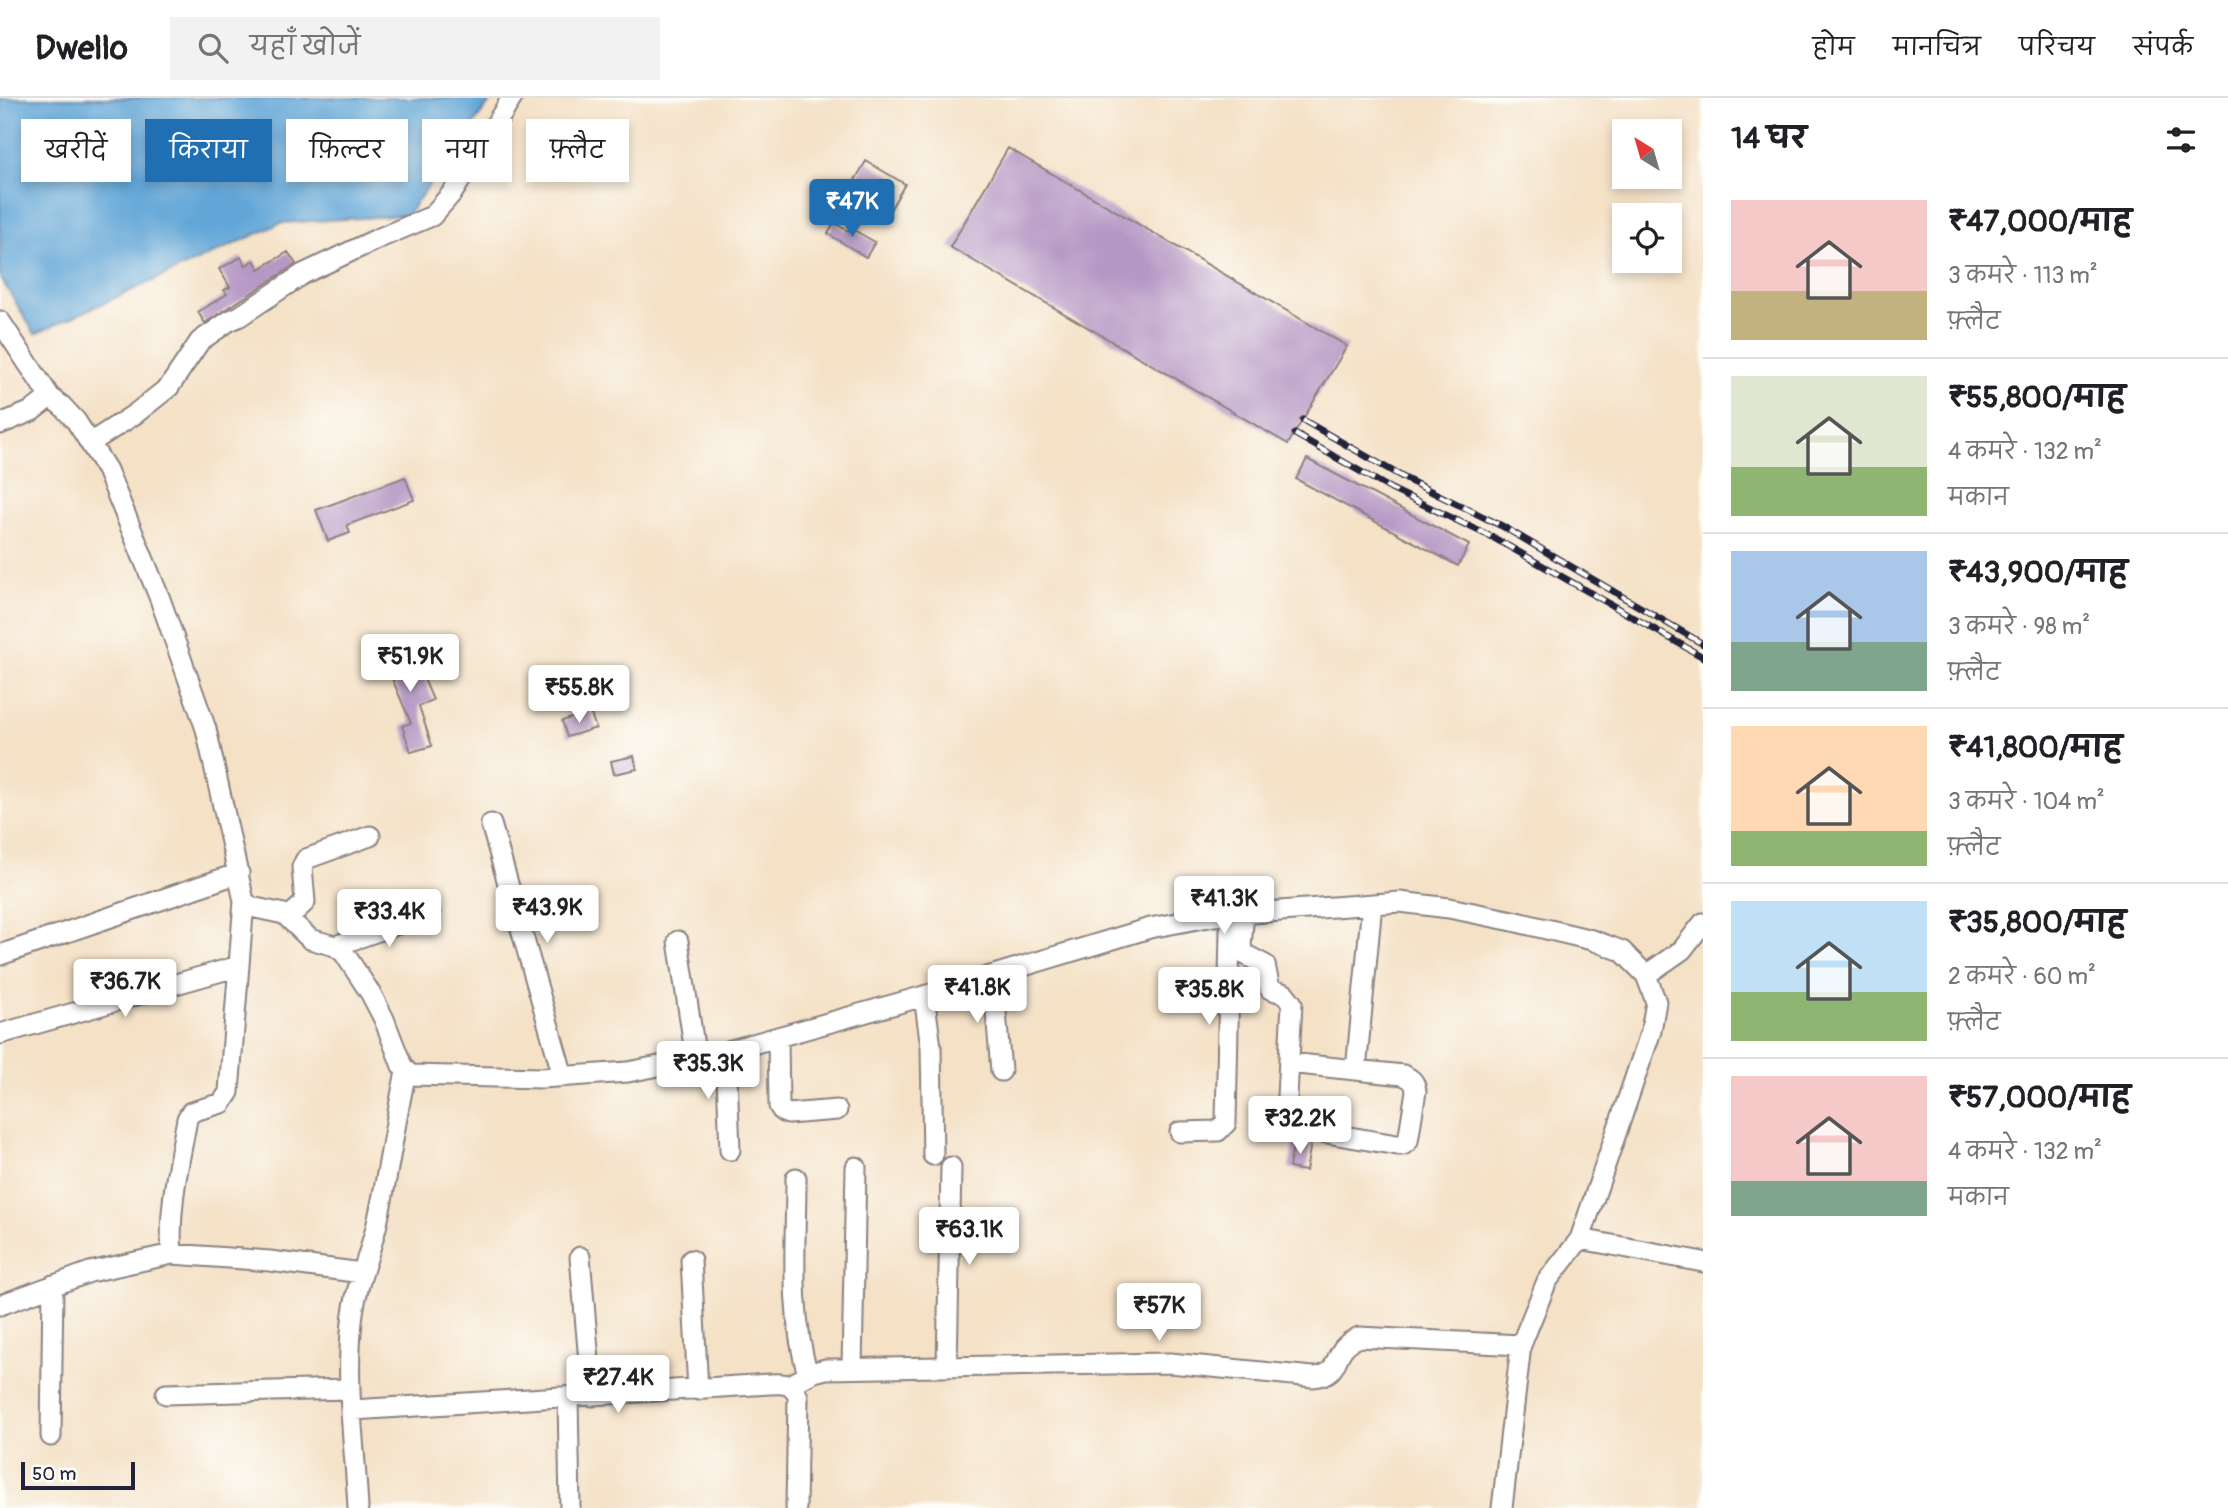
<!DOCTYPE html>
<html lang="hi">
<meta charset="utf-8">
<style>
body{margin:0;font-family:Pangolin,"Playpen Sans Deva",sans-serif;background:#f2f2f2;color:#202124;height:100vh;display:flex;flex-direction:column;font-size:26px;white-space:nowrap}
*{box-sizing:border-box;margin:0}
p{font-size:23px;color:#757577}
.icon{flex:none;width:38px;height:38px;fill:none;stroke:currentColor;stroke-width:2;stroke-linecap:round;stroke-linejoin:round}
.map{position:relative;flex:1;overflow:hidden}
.drawer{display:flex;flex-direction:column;background:#fff;width:525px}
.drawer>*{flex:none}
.top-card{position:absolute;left:21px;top:21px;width:665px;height:63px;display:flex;gap:14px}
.needle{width:46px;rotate:323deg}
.tools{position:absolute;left:1612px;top:21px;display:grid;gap:14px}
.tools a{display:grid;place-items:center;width:70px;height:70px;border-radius:0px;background:#fff;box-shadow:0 4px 10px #0003;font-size:35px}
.scale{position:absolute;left:21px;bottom:18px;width:114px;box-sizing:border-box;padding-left:7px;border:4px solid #22223b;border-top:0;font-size:19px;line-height:24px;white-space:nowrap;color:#22223b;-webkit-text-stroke:5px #fdfcf7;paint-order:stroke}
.price{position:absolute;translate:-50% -60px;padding:0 16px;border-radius:7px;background:#fff;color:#222;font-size:23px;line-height:46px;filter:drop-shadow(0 2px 4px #0008)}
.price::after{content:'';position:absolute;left:50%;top:42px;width:21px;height:16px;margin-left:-10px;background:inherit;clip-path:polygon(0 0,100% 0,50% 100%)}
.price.selected{background:#1f6fb2;color:#fff}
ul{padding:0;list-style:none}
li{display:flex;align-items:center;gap:21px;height:175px;padding:0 28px}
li+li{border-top:2px solid #e0e0e0}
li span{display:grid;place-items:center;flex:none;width:196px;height:140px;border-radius:0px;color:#555}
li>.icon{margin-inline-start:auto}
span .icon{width:84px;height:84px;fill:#fffc;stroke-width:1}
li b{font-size:30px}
h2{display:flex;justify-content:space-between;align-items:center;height:84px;padding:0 28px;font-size:30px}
.chip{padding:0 24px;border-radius:0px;background:#fff;box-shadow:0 4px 10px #0003;font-size:24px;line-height:63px}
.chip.selected{background:#1f6fb2;color:#fff}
header{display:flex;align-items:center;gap:42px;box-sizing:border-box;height:98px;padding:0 35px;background:#fff;border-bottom:2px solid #e0e0e0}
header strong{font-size:33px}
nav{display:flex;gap:38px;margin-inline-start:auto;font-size:24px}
.search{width:490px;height:63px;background:#f2f2f2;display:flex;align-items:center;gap:18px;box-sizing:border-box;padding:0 24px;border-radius:0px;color:#757577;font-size:26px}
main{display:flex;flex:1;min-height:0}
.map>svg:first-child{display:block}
</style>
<header>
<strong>Dwello</strong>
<div class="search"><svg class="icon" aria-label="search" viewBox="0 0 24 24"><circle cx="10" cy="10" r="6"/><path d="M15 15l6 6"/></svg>यहाँ खोजें</div>
<nav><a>होम</a><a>मानचित्र</a><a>परिचय</a><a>संपर्क</a></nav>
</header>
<main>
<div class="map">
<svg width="1703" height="1410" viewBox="0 0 1703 1410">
<rect width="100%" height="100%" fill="#fdfcf7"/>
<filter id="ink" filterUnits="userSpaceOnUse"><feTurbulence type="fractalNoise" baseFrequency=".0143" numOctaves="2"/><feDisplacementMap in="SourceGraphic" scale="14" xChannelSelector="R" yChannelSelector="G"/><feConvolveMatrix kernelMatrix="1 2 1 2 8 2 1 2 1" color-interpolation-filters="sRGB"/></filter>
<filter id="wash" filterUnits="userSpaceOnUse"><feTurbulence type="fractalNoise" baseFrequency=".00686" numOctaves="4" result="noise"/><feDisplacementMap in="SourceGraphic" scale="28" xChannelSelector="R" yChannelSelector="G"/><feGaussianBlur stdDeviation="1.57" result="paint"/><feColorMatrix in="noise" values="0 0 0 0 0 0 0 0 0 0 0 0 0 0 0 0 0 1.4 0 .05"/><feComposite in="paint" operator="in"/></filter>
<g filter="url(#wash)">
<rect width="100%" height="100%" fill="#f4e1c6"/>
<path fill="#62a6d7" stroke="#426489" stroke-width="2" d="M0,0H491L492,1L407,117L281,125L35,236L0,179Z"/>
<g id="blocks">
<path fill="#b698c5" d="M1008,50L1347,248L1288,346L950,149Z
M866,63L905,86L890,112L851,89Z
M834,125L848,133L850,130L875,144L866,159L828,136Z
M288,154L296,166L205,225L198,214L227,196L224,192L230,189L219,171L241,159L246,167L254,162L259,171Z
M1307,361L1469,447L1458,468L1296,381Z
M405,379L414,402L347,427L350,435L328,443L316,412Z
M409,546L433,602L419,608L432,648L411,654L402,628L411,625L382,557Z
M590,614L596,630L567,639L562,623Z
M634,658L637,671L614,676L611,663Z
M1294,1042L1311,1045L1306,1073L1289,1070Z"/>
</g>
</g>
<g filter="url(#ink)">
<use href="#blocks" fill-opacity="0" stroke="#8b8280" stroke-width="2"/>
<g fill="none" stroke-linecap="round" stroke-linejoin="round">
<g stroke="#8b8280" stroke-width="23">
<path id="minor" d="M0,223L50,299L62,308L76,323L107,372L160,501L206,631L244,803L251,809L284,816L310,841L335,848L344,855L371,896L384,921L402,968L410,977L542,980L628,974L710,958L924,898L1150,830L1214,818L1400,804L1449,810L1513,823L1592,842L1622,853L1646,877L1656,904L1651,933L1580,1141L1703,1164
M0,326L32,313L50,299
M90,345L135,316L169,289L200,243L229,223L240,218L303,176L377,141L432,118L453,94L512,0
M491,726L563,978
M1244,815L1241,848L1244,856L1265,867L1270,891L1285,896L1292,905L1286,1017L1287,1023L1297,1030L1397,1047H1403L1408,1043L1416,993C1415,984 1412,981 1403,977L1289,965
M289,819L305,804L302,769L306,761L370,738
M678,843L696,961
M335,848L430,815
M0,857L239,775
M1646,877L1682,852L1703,825
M993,878L1001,973
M924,898L931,949L933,1057
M0,936L239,868
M778,939L779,1008L783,1014L788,1016L837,1012
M726,954L730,1052
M1356,972L1372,806
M1180,1034L1218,1033L1226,1025L1230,832
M796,1080C796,1145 789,1213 808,1277
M172,1156C168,1110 179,1066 187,1021L191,1014L222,1005L229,994L244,803
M580,1159L592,1298
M691,1162L698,1292
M0,1207L90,1174L172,1156L270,1163L362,1175
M947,1269L951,1069
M852,1270L856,1069
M790,1287L814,1274L826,1271L1170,1265L1313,1279C1345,1277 1328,1252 1359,1239L1521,1247
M166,1296L348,1291
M568,1300L570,1410
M353,1312L770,1286C783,1285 793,1285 798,1299L796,1410
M51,1338L53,1187
M358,1410C355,1348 345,1286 352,1224C355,1188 371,1155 378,1121C389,1072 395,1023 406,974
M1502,1410L1521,1247L1547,1183L1580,1141"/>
</g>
<use href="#minor" stroke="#fff" stroke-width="19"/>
<g stroke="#22223b" stroke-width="7">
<path id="rail" d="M1303,322L1406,381L1502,428L1703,546
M1295,336L1391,391L1494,440L1703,559"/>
</g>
<use href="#rail" stroke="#fdfcf7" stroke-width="4.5" stroke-dasharray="13" stroke-linecap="butt"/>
</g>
</g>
</svg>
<div class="tools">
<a><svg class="needle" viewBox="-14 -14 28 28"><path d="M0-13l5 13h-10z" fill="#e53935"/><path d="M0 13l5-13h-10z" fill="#757577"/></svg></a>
<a><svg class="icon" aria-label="locate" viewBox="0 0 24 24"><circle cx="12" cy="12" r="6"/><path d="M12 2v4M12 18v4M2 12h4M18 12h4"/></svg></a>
</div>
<div class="scale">50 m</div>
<b class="price selected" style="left:852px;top:141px">₹47K</b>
<b class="price" style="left:410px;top:596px">₹51.9K</b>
<b class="price" style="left:579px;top:627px">₹55.8K</b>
<b class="price" style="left:1224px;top:838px">₹41.3K</b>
<b class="price" style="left:547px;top:847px">₹43.9K</b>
<b class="price" style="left:389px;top:851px">₹33.4K</b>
<b class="price" style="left:125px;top:921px">₹36.7K</b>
<b class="price" style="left:977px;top:927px">₹41.8K</b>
<b class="price" style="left:1209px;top:929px">₹35.8K</b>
<b class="price" style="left:708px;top:1003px">₹35.3K</b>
<b class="price" style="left:1300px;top:1058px">₹32.2K</b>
<b class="price" style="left:969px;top:1169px">₹63.1K</b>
<b class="price" style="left:1159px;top:1245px">₹57K</b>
<b class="price" style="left:618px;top:1317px">₹27.4K</b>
<div class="top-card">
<a class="chip">खरीदें</a>
<a class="chip selected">किराया</a>
<a class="chip">फ़िल्टर</a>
<a class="chip">नया</a>
<a class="chip">फ़्लैट</a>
</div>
</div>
<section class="drawer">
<h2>14 घर<svg class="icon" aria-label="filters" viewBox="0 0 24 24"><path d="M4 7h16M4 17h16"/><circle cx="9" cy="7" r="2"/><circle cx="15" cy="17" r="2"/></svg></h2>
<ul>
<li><span style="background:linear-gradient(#f6c9c9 65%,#c2b280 0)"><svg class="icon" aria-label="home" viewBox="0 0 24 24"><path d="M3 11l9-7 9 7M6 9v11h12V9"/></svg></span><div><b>₹47,000/माह</b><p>3 कमरे · 113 m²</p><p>फ़्लैट</p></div></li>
<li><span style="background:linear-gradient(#dfe7d0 65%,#8fb573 0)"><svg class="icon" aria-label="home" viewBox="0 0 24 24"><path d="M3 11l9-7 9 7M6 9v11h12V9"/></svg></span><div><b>₹55,800/माह</b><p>4 कमरे · 132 m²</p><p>मकान</p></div></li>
<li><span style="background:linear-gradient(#a9c7e8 65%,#7fa58c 0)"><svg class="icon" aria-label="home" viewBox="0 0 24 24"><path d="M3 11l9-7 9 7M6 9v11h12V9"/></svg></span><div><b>₹43,900/माह</b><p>3 कमरे · 98 m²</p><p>फ़्लैट</p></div></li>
<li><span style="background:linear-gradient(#ffd9b3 75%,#8fb573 0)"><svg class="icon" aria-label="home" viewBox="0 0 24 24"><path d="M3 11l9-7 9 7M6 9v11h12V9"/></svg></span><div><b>₹41,800/माह</b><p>3 कमरे · 104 m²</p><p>फ़्लैट</p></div></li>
<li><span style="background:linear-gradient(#bfe0f5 65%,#8fb573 0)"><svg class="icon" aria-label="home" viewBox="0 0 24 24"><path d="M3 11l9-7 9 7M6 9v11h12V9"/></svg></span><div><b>₹35,800/माह</b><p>2 कमरे · 60 m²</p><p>फ़्लैट</p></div></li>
<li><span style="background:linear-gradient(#f6c9c9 75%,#7fa58c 0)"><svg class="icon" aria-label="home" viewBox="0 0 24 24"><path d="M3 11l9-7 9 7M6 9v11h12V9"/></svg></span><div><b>₹57,000/माह</b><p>4 कमरे · 132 m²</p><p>मकान</p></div></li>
</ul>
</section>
</main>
